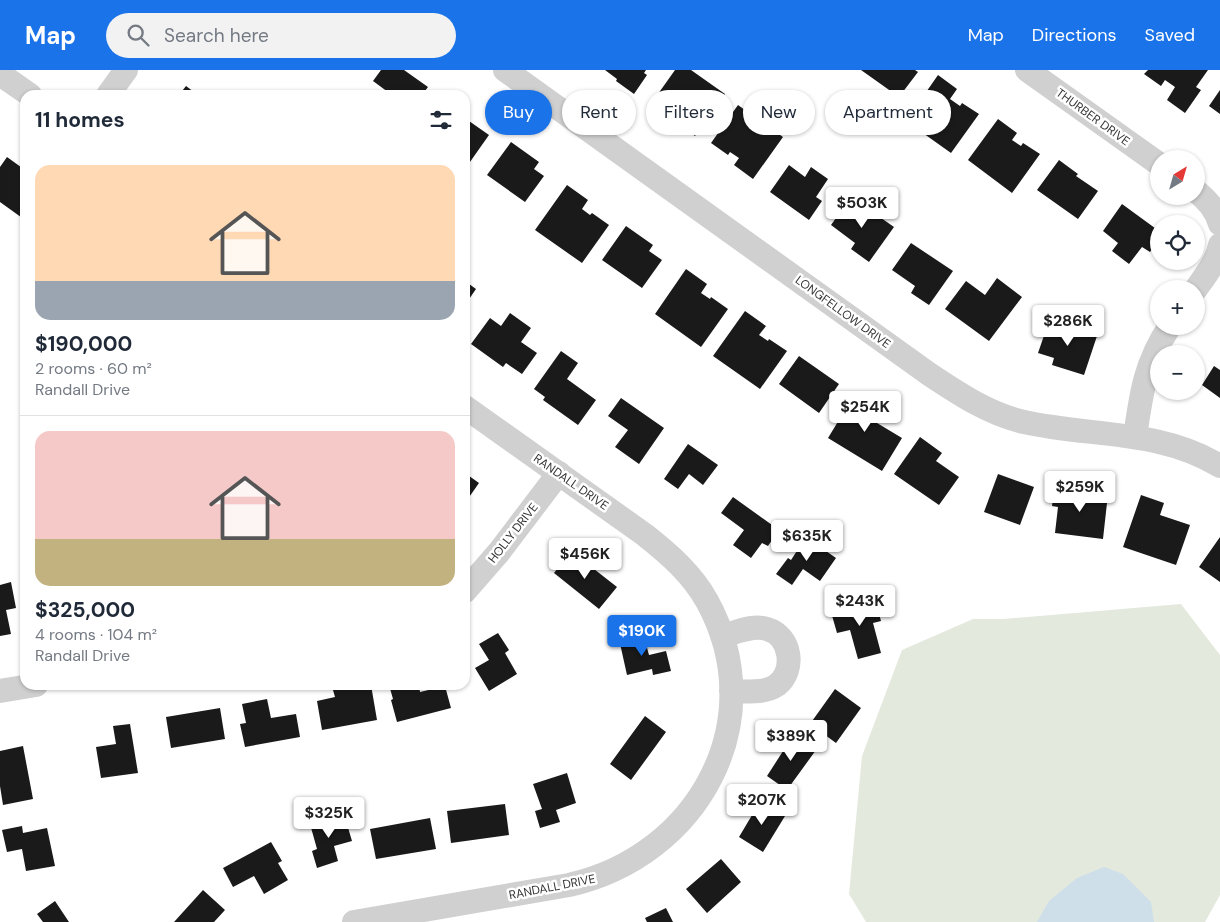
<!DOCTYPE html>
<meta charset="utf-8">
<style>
body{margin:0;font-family:"DM Sans",sans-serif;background:#f2f2f3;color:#1f2937;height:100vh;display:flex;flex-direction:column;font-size:19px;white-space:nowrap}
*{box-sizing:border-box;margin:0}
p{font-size:16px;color:#747a83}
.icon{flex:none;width:28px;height:28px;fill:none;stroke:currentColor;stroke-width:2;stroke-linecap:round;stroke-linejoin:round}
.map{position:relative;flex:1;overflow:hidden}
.side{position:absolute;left:20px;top:20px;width:450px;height:600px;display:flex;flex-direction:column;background:#fff;border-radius:15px;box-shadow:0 1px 4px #0004}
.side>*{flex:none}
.banner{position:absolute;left:485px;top:20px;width:475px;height:45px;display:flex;gap:10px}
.needle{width:32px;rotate:37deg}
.tools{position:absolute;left:1150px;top:80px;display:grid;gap:10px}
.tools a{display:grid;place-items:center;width:55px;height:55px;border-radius:50%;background:#fff;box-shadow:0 1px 4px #0004;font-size:25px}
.price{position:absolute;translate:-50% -42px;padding:0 11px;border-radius:5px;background:#fff;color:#222;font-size:16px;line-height:32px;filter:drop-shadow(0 1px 2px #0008)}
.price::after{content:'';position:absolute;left:50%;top:30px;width:15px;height:11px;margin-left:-8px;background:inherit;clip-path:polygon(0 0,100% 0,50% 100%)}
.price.selected{background:#1a73e8;color:#fff}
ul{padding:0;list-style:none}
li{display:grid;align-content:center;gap:10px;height:265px;padding:0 15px}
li+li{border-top:1px solid #e0e1e3}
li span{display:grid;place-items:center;height:155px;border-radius:15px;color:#555}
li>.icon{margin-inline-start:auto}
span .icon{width:90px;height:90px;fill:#fffc;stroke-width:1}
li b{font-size:21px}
h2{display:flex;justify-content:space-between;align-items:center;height:60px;padding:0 15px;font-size:21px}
.chip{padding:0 18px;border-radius:22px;background:#fff;box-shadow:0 1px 4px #0004;font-size:18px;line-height:45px}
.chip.selected{background:#1a73e8;color:#fff}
header{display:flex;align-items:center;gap:30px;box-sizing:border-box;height:70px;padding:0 25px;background:#1a73e8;color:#fff}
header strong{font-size:24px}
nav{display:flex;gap:28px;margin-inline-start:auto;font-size:18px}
.search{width:350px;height:45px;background:#f2f2f3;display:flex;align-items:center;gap:12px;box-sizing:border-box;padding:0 18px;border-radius:28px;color:#747a83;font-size:19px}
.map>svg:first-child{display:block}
</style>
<header>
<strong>Map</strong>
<div class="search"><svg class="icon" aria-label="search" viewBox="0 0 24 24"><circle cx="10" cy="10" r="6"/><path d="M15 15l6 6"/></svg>Search here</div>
<nav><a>Map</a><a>Directions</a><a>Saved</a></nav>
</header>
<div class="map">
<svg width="1220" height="852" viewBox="0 0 1220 852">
<rect width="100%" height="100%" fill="#fff"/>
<path fill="#e3e9dd" d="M1181,534L1220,585V825L1205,852H866L849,824L862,686L902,580L973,549H1003Z"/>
<path fill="#cedfea" d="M1104,797L1123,804L1151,832L1154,852H1037L1049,831L1077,808Z"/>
<path fill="#1a1a1a" d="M381,0H404L428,17L422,25H392L373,11Z
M605,0H646L644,3L647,5L634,24L616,11L617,9Z
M675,0H691L725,24L695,66L676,52L681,45L672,39L670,43L653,31Z
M861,0H915L918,2L899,27Z
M1148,0H1208L1196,17L1201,20L1185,43L1167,30L1175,17L1165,10L1161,16L1144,4Z
M938,5L957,19L950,29L960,36L962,33L979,44L951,83L906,51Z
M186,16L198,25H179Z
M1220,20V44L1209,36Z
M738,35L783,67L753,109L734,95L739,88L730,82L728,85L711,73Z
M998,49L1017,63L1012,70L1021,76L1023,73L1040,84L1012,123L968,90Z
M469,51L489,65L465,99V58Z
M511,72L539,92L534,99L544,106L525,132L487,105Z
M7,87L25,100V150L0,132V97Z
M1059,90L1078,104L1076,106L1098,121L1078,149L1037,120Z
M789,95L805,107L811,97L828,109L816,127L822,131L809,150L770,122Z
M567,115L588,130L582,139L590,145L592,143L609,155L582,193L535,160Z
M851,127L894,157L869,192L851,179L855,173L831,155Z
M1122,134L1159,161V170L1150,182L1142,177L1129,194L1112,181L1118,173L1103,161Z
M626,156L653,175L649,181L662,190L642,218L602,190Z
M911,173L953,201L929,235L911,223L915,216L892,200Z
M686,199L707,214L701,223L710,229L711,227L728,239L701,277L655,244Z
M997,208L1022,227L989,271L945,239L966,211L985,225Z
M465,211L476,219L465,235Z
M745,241L766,256L759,265L768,271L769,269L787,281L760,319L713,286Z
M510,243L531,258L521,272L537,283L522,304L506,293L503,297L471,274L490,248L501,256Z
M1049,251L1097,266L1084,305L1052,295L1054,288L1038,283Z
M561,281L578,293L567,309L596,330L578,355L543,330L545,327L534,319Z
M799,286L839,314L819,343L779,314Z
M1214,296L1220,300V328L1202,315Z
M856,322L880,336L872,350L902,368L882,401L828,368Z
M621,328L664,358L639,394L615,377L628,360L608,346Z
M920,367L942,383L936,391L959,407L939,435L894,404Z
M688,374L718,395L703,415L689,404L678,419L664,409Z
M465,403L479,413L465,433Z
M998,404L1034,417L1020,455L984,442Z
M1055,413L1076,416L1074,431L1089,433L1090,422L1108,424L1103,469L1055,463L1058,437L1052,436Z
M1141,425L1164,433L1160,445L1190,455L1176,495L1123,477Z
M733,427L779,460L768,476L762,473L751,488L733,475L744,460L721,443Z
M806,467L836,488L820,511L803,499L792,515L776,504L788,488L791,490Z
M1220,467V512L1199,497Z
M571,481L617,517L599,539L554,503Z
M11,512L16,538L6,540L11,564L0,566V515Z
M875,529L881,551L873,553L881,583L858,589L850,560L837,563L831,542Z
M498,563L509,580L505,583L517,604L489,621L475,598L489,590L479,574Z
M643,563L649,585L666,581L671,601L653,605L652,599L627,605L619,569Z
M364,615H371L377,650L322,660L317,631L335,627L333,620Z
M389,615H419L420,622L445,616L451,638L397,652L391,630L393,629Z
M835,619L861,638L836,673L810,654Z
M267,629L271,648L296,644L300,667L245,677L240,654L246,653L242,634Z
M220,638L225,669L171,678L166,647Z
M645,646L666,662L631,710L610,694Z
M130,654L138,703L101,708L96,677L116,674L113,656Z
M794,664L816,680L787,720L767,706Z
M23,676L33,729L3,735L0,716V681Z
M567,703L576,733L556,740L560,752L540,758L535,741L542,739L533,714Z
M761,730L785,746L763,782L739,767Z
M505,734L509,765L451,773L447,741Z
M344,744L352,771L334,776L338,791L317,798L312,781L317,779L310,754Z
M430,748L436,779L376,789L370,759Z
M22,756L23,763L47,758L55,796L26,801L22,779L7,782L2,760Z
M271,772L282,791L278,793L288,810L264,824L254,806L233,817L223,798Z
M721,789L741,812L707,843L686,819Z
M203,820L225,840L214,852H174Z
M55,831L69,852H43L37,844Z
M666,838L673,852H647L645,848Z"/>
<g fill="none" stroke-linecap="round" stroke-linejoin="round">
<path stroke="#d0d0d0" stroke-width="24" d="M505,0L929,304C959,324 989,344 1024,352C1091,367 1159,359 1220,396
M1027,0L1159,94
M0,4L30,25
M108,25L126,0
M1196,121C1208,131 1216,140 1220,154
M1196,219C1205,206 1217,191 1220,175
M1135,367C1141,324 1145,293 1170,256
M465,521L499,482L559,403
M722,566C735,563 753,554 767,559C791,566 796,600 777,615C764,624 746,621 731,621
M0,621L36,615
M354,852L569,815C698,786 773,651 707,531C692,504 669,484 645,465L465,337"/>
</g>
<g text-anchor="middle" stroke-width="5" stroke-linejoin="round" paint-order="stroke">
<g font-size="12" fill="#333" stroke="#fff">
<text transform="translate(1093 47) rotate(36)" y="4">THURBER DRIVE</text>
<text transform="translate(843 242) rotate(36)" y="4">LONGFELLOW DRIVE</text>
<text transform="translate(571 412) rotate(35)" y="4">RANDALL DRIVE</text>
<text transform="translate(513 463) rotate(-52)" y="4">HOLLY DRIVE</text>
<text transform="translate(552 817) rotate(-11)" y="4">RANDALL DRIVE</text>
</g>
</g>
</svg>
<div class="tools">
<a><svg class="needle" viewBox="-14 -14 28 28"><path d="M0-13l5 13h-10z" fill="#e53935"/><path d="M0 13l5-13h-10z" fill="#747a83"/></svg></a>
<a><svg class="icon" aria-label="locate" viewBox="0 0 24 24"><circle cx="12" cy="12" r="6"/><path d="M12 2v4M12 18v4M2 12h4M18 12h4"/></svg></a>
<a>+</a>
<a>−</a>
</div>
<b class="price" style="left:862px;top:159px">$503K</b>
<b class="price" style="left:1068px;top:277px">$286K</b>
<b class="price" style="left:865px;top:363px">$254K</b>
<b class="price" style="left:1080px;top:443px">$259K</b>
<b class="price" style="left:807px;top:492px">$635K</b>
<b class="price" style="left:585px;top:510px">$456K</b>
<b class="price" style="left:860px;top:557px">$243K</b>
<b class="price selected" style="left:642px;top:587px">$190K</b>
<b class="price" style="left:791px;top:692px">$389K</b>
<b class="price" style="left:762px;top:756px">$207K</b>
<b class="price" style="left:329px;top:769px">$325K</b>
<div class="banner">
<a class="chip selected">Buy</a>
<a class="chip">Rent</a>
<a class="chip">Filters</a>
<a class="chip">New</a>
<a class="chip">Apartment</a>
</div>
<section class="side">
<h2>11 homes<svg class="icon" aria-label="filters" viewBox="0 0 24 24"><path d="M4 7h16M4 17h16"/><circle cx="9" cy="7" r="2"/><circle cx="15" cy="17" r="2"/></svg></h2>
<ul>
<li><span style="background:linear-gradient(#ffd9b3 75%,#9aa5b1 0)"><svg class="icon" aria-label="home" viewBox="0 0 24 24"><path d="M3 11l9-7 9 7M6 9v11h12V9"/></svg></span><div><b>$190,000</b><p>2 rooms · 60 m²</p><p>Randall Drive</p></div></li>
<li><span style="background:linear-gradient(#f6c9c9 70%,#c2b280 0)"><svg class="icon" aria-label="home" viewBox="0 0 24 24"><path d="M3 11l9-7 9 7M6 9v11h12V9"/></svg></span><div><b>$325,000</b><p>4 rooms · 104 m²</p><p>Randall Drive</p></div></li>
</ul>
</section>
</div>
